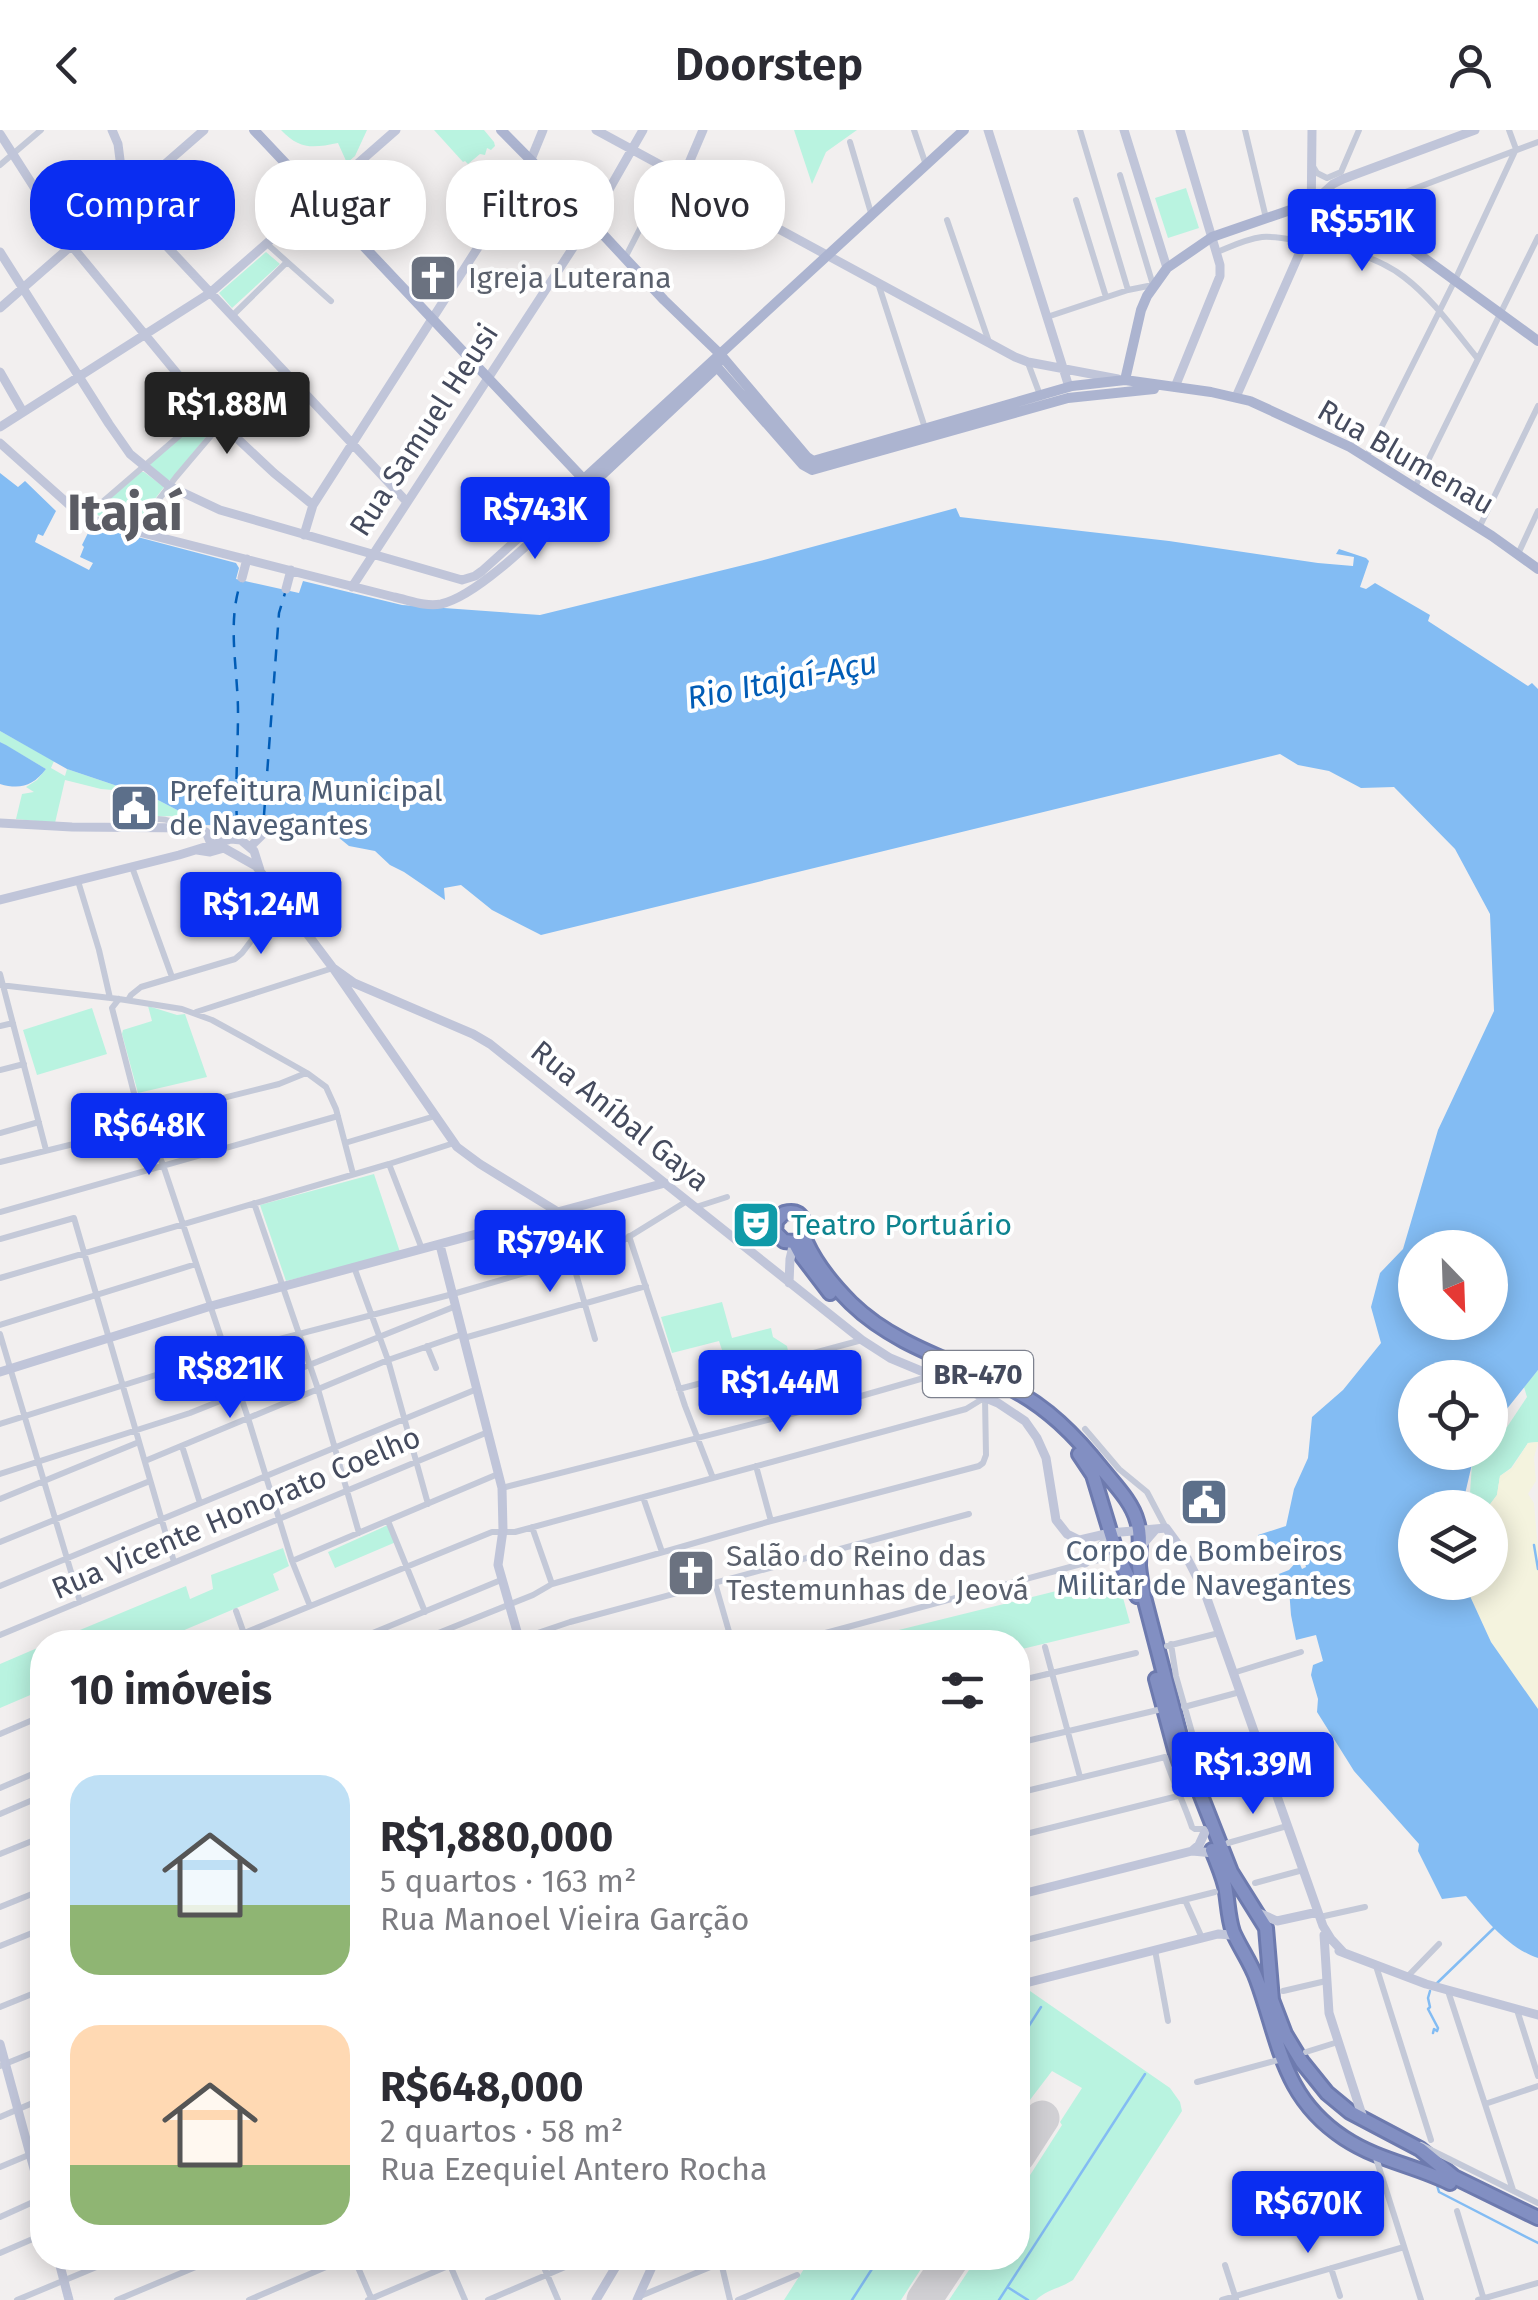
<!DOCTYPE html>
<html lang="pt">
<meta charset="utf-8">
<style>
body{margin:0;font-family:"Fira Sans",sans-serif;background:#f7f7f7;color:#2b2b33;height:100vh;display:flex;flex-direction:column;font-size:38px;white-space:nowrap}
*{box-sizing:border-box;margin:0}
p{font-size:32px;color:#7c7c81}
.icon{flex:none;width:55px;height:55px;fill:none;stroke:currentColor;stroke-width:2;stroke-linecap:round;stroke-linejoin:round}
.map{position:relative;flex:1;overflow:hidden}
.drawer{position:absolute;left:30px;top:1500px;width:1000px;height:640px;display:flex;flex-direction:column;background:#fff;border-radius:40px;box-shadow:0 5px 25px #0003}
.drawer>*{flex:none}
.top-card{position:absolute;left:30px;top:30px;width:1000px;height:90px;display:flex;gap:20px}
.needle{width:65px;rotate:157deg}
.fabs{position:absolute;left:1398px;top:1100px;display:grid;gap:20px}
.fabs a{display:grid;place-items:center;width:110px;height:110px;border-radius:50%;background:#fff;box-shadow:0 5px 25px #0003;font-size:50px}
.price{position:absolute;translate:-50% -85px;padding:0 22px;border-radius:10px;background:#0a2df1;color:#fff;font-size:32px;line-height:65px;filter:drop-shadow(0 2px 5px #0008)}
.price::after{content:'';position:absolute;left:50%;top:60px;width:30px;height:22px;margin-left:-15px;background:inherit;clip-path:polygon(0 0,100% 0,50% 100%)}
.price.current{background:#222;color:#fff}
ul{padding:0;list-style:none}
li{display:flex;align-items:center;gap:30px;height:250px;padding:0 40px}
li span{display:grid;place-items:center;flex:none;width:280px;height:200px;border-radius:30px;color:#555}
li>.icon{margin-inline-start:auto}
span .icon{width:120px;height:120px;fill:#fffc;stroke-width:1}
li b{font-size:42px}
h2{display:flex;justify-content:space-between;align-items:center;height:120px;padding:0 40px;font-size:42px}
.pill{padding:0 35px;border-radius:40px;background:#fff;box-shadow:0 5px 25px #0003;font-size:35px;line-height:90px}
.pill.current{background:#0a2df1;color:#fff}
header{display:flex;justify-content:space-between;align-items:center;height:130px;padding:0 40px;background:#fff;font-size:45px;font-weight:600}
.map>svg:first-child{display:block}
</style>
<header><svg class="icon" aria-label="back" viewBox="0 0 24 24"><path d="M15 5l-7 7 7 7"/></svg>Doorstep<svg class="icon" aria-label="person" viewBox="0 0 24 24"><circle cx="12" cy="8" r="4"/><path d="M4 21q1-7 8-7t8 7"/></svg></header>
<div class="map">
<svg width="1538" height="2170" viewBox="0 0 1538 2170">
<rect width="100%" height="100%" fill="#f2efef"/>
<path fill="#b9f3e0" d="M281,0H367L355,26L347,33L338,13C313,18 300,20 281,0Z
M434,0H484L494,12L495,16L491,20L487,18L485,25L480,24L468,34L465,31L463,32Z
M794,0H857L826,22L812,54Z
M355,43L375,61L378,68L405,98L381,120L329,68Z
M1186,58L1199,98L1168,108L1155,68Z
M266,122L280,134L232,178L219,163Z
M208,285L214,292V297L171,350H167L150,335L152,332L203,286Z
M141,342H144L164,357L135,395L97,385V380Z
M0,601L54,631L51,638L65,646L67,639L156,669L206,695H186L171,686L148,687L131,696H112L113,660L101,659L65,650L55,693L16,689L22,664L34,662L26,657L37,650L46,639L0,612Z
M148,876L177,885L185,884L207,947L138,963L122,904L123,900L152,891Z
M92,878L107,924L37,945L23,900Z
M374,1044L400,1122L286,1151L260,1075Z
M722,1172L732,1208L771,1198L773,1207L787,1216L789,1226L729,1241L719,1211L672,1223L661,1187Z
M1538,1240V1312L1528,1313L1511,1338L1500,1346L1497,1365L1488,1377L1469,1378L1472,1334L1478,1323L1490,1322V1303L1507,1297L1527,1267L1524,1257Z
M388,1395L396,1412L335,1438L328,1422Z
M283,1418L289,1436L273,1444L279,1460L156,1512H51L186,1456L190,1469L213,1459L211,1445Z
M1117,1446L1130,1493L1018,1520V1512H850Z
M42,1516V1560L0,1578V1534Z
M1030,1861L1170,1958L1180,1972L1182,1981L1073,2150C1061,2158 1046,2160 1036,2170H949L977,2128H1018V2064L1062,1995L1060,1992L1082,1958L1052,1941L1023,1979L1018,1959V1864Z
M811,2128H928L901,2170H784Z"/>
<path fill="#f4f3de" d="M1538,1312L1534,1328L1536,1351L1528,1364L1534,1373L1538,1420V1579L1491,1512L1464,1453L1490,1452L1488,1377L1497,1365L1500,1346L1512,1338L1528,1313Z"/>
<path fill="#83bcf3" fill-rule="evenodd" d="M0,343L18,357L25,351L56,381L43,406L38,404L35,412L89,440L93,433L80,427L84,417L82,415L92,395L236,433L239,438L236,449L299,463L303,451L402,475L540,485L760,431L956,378L960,387L1169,411L1318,433L1353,436L1354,427L1336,424L1339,419L1366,428L1369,431L1360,457L1366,459L1375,453L1430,485L1428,491L1528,556L1532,553L1538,559V1240L1490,1300V1248H1415V1322L1478,1323L1472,1334L1462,1377L1415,1378V1452L1464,1453L1491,1512L1538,1579V1828C1508,1818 1486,1790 1466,1766L1442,1769L1418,1721L1419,1714L1354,1641L1317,1582L1318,1569L1311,1545L1313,1535L1323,1531L1316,1505L1296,1510L1291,1485L1289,1459L1267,1457L1264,1450L1289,1440L1298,1430L1302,1439L1306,1437L1301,1416L1258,1418V1405L1286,1396L1294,1359L1308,1328L1312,1287L1343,1260L1381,1213L1371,1177L1380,1143L1403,1119L1438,1000L1494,881L1490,784L1455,719L1394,657L1361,658L1329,641L1298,635L1280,624L541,805L492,780L461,755L444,758L445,770L404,742L390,735L375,721L349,716L338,707L320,702L315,695L308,700L285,705L277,690H270L269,685L260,686L259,692L231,693L230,696L206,695L156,669L67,639L0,601ZM1415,1118H1490V1192H1415Z
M0,612L6,615L46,639C33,656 20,660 0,654Z"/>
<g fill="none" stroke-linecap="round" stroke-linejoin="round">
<path stroke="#83bcf3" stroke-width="2.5" d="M1534,1415L1538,1439
M1435,1855L1494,1798
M1430,1861L1428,1868L1430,1877L1428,1879L1438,1898L1437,1901L1434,1899L1433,1903
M1018,1913L1041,1877
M1437,2055L1439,2062L1538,2113
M1009,2158L1028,2170
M852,2170L879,2128
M999,2170L1145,1944"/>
<path stroke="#005cb6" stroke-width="2.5" stroke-dasharray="12 10" stroke-linecap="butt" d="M264,685L279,483L285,463
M237,693C235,656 238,620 238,582C238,539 226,490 242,449"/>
<path stroke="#d1d0d4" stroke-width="35" d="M1018,2025L1042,1988
M924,2170L952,2128"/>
<path stroke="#cfced2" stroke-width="9" stroke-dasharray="9 4.5" stroke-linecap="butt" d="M264,685V703
M236,704L237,693"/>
<g stroke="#6d7aae" stroke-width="18">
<path id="highway" d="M794,1112L784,1111L775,1102L776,1091L784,1083C792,1081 799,1081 803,1090C807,1097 803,1104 806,1112C816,1134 834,1156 851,1173C894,1215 953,1231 1006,1256C1046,1275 1076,1306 1103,1340C1115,1355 1132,1372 1137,1391C1142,1406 1139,1421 1139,1436C1140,1447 1142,1457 1144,1467L1185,1625L1231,1742L1266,1798L1272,1870L1285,1904L1302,1932L1327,1963L1350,1982L1420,2019L1454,2047L1538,2088
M794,1112L801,1125L830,1163
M1079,1324L1093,1345L1116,1421L1137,1466
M1156,1549L1178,1631
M1212,1720C1217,1732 1222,1744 1225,1756C1228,1771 1228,1788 1233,1802C1240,1818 1251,1833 1257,1850C1280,1913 1282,1967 1344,2008C1379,2031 1414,2035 1450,2053"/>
</g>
<path stroke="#c4c9d8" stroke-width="6" d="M914,0L926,35
M1080,0L1128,160
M1245,0L1266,88
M850,12L871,83
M0,35L41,0
M1314,38L1317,43L1327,48L1341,42L1359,0
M1076,70L1106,167
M1350,83L1538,12
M947,90L989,212
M266,113L331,171
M1217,122C1232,116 1246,109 1262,107C1275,106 1289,109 1301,111C1338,118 1374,124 1404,147C1433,169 1455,201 1478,229
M625,128L670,40
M878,153L925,298
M232,186L287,132
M1047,187L1128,160L1153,155L1120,45
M1028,233L1040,265
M1367,326L1455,150L1516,19L1509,0
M1415,357L1538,107
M85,387L208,281
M1479,398L1538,276
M134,402L176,347L220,295
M1518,424L1538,381
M138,695C153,687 166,687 182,696
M132,737L172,847
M78,751L99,820L110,868
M0,844L46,1020
M0,855L119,869L182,879L212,890L243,907L307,943L326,957L336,979L353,1044
M119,869L112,878L135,967L163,1035L248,1288L292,1431L310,1476
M128,870L131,865L141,857L235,829L242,823L282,770
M196,882L333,838
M0,896L13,893
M0,940L24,934
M0,1003L39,992
M345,1013L435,986
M0,1032L98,1008L171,981L279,954L306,943
M389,1034L422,1119
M254,1073L318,1259L359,1403
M696,1077L727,1067
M0,1082L338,986
M558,1082L595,1209
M629,1106L685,1276L713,1348
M0,1109L74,1088L174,1432
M354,1137L388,1230L428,1374
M0,1148L389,1034L454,1013
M0,1195L196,1134
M0,1204L80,1472
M464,1208L646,1156
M427,1216L436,1238
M679,1259L862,1210
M0,1294L226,1223L453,1164L600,1121L619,1113L687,1071
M1085,1299L1119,1339L1147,1362L1166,1398
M182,1316L200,1373
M145,1331L388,1230L463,1204
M756,1336L771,1391
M0,1344L190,1283L456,1176
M502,1358L854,1268L931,1246
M643,1367L662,1422
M0,1369L139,1312
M388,1391L425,1482
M532,1397L552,1454
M0,1412L150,1351
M1089,1428L1110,1403
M292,1431L498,1344
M715,1453L732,1512
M0,1456L477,1259
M236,1481L247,1512
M0,1505L488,1302
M222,1512L492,1402H515L966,1279L984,1268
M351,1512L501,1450
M416,1512L533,1465L552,1454L771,1391L979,1336L983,1333L986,1325L985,1268
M511,1512L570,1492L969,1384
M792,1512L1085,1433L1118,1426
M1171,1514L1176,1546L1197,1620L1255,1605
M1167,1516L1219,1503
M1045,1517L1080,1647
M1233,1543L1301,1522
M1018,1551L1136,1523
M1184,1577L1240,1562
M0,1604L42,1586
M1018,1613L1162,1579
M1209,1657L1267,1639
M0,1658L42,1640
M1018,1663L1165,1627C1173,1652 1184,1673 1192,1697L1195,1699H1204
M0,1684L42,1666
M1018,1706L1178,1666
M1228,1713L1287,1696
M0,1724L42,1707
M1255,1753L1303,1740
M1185,1770L1202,1808
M0,1777L42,1760
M1320,1787L1365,1777
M1018,1812L1215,1762
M0,1816L42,1799
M1155,1820L1168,1891
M1018,1836L1028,1852
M1376,1836L1431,2010
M1407,1847L1439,1814
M1283,1861L1326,1851
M1448,1861L1513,2060
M0,1877L42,1860
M1517,1880L1538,1946
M1306,1922L1338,1912
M0,1936L42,1919
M1197,1952L1282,1929
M1485,1974L1538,1956
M0,1987L42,1969
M1421,2015L1538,2073
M1376,2028L1421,2170
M0,2037L31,2024
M1457,2081L1484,2170
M0,2087L42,2068
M0,2123L42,2105
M354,2128L372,2170
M447,2128L465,2170
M540,2128L558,2170
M720,2128L730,2170
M1225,2135L1236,2169
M1331,2138L1340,2166
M638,2167L732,2128
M17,2170L118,2128
M117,2170L217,2128
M249,2170L347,2128
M368,2170L467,2128
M488,2170L586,2128
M738,2170L797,2145
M1222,2170L1404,2117
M1478,2170L1538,2153"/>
<path stroke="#c0c5d9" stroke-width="9" d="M112,0L118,14L125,69L128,75L407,372
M596,0L1015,227L1028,232L1118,249
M988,0L1069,257
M1124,0L1167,138
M0,4L71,115L208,281L274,343L313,375
M683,47L703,0
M1311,74L1333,54L1343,49L1475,0
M0,122L109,294L130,324L169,356L220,380L462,450L475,446L482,441L584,349
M0,178L204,0
M0,242L23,282
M1175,257L1220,146V135L1180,0
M1236,267L1311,97L1312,0
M0,297L210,163L396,0
M0,313L84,388L394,467C409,470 425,477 441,474C483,465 556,386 590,356
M304,405L313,375L525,44L543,0
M242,448L247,429
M352,457L595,84L643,0
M286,459L291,440
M0,693L72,697L194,698L206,702L212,716
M250,717L264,703
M197,720L210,722L224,718L256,736L269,753L333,838L457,1017L480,1034L558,1082
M0,770L179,725L231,709L241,710L254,721L260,740
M333,838L354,853L473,904L490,914L862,1210L890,1228L998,1273L1025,1291L1037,1308L1046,1328L1056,1390L1067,1404L1085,1413L1090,1418L1085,1433
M440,1115L502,1358L503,1400L498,1435L520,1512
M789,1153L790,1129L794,1112
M0,1242L211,1176L665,1053
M1080,1410L1110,1403L1166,1398L1185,1424L1205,1463L1323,1796L1331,1809L1344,1823
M1118,1426L1136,1422L1155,1400
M1192,1721L1199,1715L1205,1702
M1018,1765L1192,1721L1214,1723
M1259,1783L1277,1791L1318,1782
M1324,1805L1329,1883L1363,1988
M1339,1821L1426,1854L1538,1885
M1018,1855L1218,1804L1231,1805L1237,1808
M0,1914L42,2068
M58,2128L69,2170
M596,2170L621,2128
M637,2170L656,2128"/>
<path stroke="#acb4d0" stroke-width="10" d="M254,0L590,356L717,237L720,224
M501,0L583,83L664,170L720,224L807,327L813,331L1072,256L1125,250L1211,262L1250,271L1350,317L1492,406L1538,439
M717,237L803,335L812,340L1068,268L1154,259
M1125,250L1141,180L1147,166L1167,138L1212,107L1302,76L1337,79L1376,93L1538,211
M584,349L964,0"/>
<use href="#highway" stroke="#828fc2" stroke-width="12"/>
</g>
<defs>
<g id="church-square" transform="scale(2.5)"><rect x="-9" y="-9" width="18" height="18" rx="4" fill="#6b7280" stroke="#fff"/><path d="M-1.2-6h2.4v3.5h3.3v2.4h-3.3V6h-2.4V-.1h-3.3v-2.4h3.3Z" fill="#fff"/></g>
<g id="civic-square" transform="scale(2.5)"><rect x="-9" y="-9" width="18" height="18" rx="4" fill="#5c6f8a" stroke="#fff"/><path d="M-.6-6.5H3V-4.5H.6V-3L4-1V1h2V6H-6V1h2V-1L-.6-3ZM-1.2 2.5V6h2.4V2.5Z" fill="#fff"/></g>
<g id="theatre-square" transform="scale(2.5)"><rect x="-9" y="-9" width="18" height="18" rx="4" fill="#0f9aa8" stroke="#fff"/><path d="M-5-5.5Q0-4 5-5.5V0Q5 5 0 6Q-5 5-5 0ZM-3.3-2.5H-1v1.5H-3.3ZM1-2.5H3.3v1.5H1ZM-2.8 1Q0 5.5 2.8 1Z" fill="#fff"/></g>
</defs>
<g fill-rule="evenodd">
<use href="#church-square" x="433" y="148"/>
<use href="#civic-square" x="134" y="678"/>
<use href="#theatre-square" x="756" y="1095"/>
<use href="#civic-square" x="1204" y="1372"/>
<use href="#church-square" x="691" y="1443"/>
</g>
<g text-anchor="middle" stroke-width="8" stroke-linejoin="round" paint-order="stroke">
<rect fill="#fff" stroke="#7d818e" stroke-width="2.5" x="923" y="1221" width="110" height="46" rx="8"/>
<g font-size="28" font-weight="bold" fill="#454b5e">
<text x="978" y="1254">BR-470</text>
</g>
<g font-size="30" fill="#5b616d" stroke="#fff" text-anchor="start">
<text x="468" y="158">Igreja Luterana</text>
<text x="726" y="1436">Salão do Reino das<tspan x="726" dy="34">Testemunhas de Jeová</tspan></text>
</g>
<g font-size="30" fill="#454b5e" stroke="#fff">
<text transform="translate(424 300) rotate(-57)" y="10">Rua Samuel Heusi</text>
<text transform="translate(1406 327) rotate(30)" y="10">Rua Blumenau</text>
<text transform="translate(620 986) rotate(39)" y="10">Rua Aníbal Gaya</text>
<text transform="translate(236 1383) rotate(-23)" y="10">Rua Vicente Honorato Coelho</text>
</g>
<g font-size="30" fill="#4e5e75" stroke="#fff" text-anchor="start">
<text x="169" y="671">Prefeitura Municipal<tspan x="169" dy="34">de Navegantes</tspan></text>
<text x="1204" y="1431" text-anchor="middle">Corpo de Bombeiros<tspan x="1204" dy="34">Militar de Navegantes</tspan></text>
</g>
<g font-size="30" fill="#0d838f" stroke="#fff" text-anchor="start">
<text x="791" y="1105">Teatro Portuário</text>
</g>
<g font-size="32" font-style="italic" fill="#005cb6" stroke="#fff">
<text transform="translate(782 550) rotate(-11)" y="11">Rio Itajaí-Açu</text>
</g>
<g font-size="50" font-weight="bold" fill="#5b5c64" stroke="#fff">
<text x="125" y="400">Itajaí</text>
</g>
</g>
</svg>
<div class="fabs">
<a><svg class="needle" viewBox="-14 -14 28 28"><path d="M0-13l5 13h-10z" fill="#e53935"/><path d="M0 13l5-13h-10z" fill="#7c7c81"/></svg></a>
<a><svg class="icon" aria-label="locate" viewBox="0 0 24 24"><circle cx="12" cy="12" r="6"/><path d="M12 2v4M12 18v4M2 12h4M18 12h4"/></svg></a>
<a><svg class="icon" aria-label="layers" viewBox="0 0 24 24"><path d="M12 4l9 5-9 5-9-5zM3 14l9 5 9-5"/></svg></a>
</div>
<b class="price" style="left:1362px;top:144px">R$551K</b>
<b class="price current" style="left:227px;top:327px">R$1.88M</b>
<b class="price" style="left:535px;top:432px">R$743K</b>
<b class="price" style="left:261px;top:827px">R$1.24M</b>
<b class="price" style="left:149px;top:1048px">R$648K</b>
<b class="price" style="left:550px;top:1165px">R$794K</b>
<b class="price" style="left:230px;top:1291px">R$821K</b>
<b class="price" style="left:780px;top:1305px">R$1.44M</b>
<b class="price" style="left:1253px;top:1687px">R$1.39M</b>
<b class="price" style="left:1308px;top:2126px">R$670K</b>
<div class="top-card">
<a class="pill current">Comprar</a>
<a class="pill">Alugar</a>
<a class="pill">Filtros</a>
<a class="pill">Novo</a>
</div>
<section class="drawer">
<h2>10 imóveis<svg class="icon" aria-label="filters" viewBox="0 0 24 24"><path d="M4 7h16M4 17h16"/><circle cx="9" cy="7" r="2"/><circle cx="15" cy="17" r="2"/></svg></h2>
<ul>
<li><span style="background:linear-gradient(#bfe0f5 65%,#8fb573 0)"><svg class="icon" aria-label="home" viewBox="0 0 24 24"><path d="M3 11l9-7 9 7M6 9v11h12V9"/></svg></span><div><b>R$1,880,000</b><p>5 quartos · 163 m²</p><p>Rua Manoel Vieira Garção</p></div></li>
<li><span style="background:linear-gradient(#ffd9b3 70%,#8fb573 0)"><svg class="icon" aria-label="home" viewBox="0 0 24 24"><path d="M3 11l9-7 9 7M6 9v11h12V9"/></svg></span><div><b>R$648,000</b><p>2 quartos · 58 m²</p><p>Rua Ezequiel Antero Rocha</p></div></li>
</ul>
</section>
</div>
